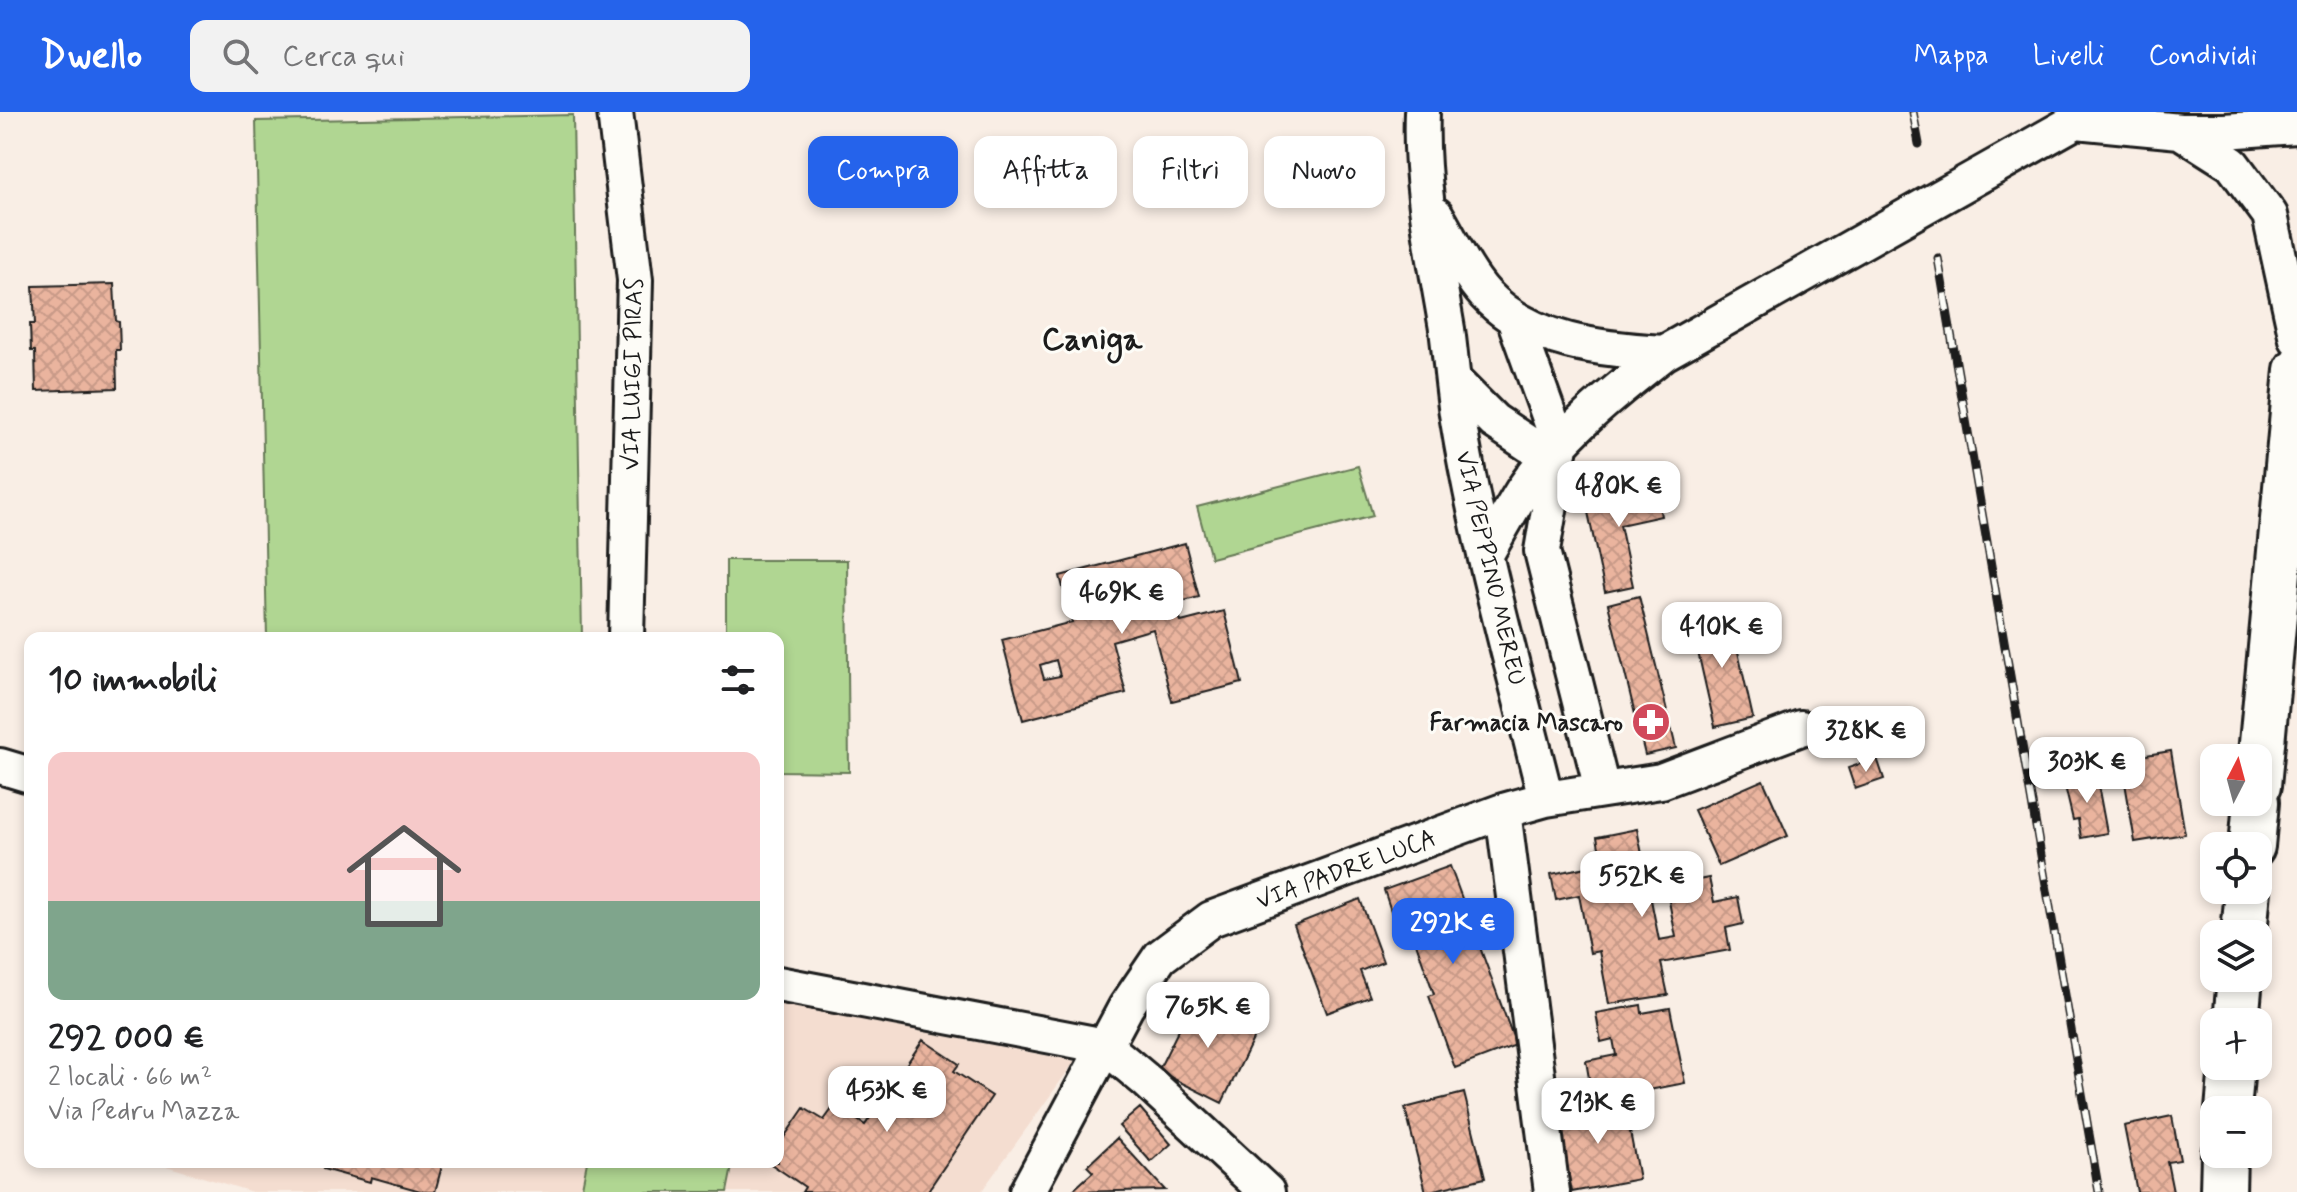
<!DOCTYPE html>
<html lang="it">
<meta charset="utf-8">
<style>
body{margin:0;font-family:Mynerve,sans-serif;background:#f2f2f2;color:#202124;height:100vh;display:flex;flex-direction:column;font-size:30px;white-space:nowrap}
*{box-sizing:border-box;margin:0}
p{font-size:26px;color:#757577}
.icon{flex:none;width:44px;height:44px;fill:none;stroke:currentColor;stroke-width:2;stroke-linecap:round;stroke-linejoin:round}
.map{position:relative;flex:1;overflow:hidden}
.drawer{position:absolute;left:24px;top:520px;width:760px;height:536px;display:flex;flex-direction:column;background:#fff;border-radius:16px;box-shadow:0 4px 12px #0003}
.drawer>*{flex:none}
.top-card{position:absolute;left:808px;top:24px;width:760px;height:72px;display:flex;gap:16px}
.needle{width:52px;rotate:6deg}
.tools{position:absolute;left:2200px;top:632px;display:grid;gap:16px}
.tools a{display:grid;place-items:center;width:72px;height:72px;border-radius:16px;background:#fff;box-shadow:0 4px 12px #0003;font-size:40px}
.price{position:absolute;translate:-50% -68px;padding:0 18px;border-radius:16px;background:#fff;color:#222;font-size:26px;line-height:52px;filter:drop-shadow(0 2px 4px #0008)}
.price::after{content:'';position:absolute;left:50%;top:48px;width:24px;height:18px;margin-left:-12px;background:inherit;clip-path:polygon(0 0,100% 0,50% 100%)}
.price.current{background:#2563eb;color:#fff}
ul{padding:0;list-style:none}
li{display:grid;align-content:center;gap:16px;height:424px;padding:0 24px}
li span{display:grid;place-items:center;height:248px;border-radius:16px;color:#555}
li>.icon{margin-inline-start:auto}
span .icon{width:144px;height:144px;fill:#fffc;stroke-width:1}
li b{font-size:34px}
h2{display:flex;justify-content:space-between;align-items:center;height:96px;padding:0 24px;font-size:34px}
.tag{padding:0 28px;border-radius:16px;background:#fff;box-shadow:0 4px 12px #0003;font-size:28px;line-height:72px}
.tag.current{background:#2563eb;color:#fff}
header{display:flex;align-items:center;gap:48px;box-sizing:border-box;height:112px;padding:0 40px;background:#2563eb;color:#fff}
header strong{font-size:38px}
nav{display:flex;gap:44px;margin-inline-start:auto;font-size:28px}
.search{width:560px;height:72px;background:#f2f2f2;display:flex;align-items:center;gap:20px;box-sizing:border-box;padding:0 28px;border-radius:16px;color:#757577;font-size:30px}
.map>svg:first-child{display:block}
</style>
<header>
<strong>Dwello</strong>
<div class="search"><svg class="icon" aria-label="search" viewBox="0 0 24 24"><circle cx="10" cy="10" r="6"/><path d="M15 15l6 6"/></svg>Cerca qui</div>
<nav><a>Mappa</a><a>Livelli</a><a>Condividi</a></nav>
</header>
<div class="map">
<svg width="2297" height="1080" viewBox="0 0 2297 1080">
<defs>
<pattern id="building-cross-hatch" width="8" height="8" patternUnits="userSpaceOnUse" patternTransform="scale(2)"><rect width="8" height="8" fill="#eab49e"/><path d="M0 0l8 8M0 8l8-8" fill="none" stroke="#c89a88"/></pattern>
</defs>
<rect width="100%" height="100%" fill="#f9eee5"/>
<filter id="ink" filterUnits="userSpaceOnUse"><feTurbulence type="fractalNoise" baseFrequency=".0125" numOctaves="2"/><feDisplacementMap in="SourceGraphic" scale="16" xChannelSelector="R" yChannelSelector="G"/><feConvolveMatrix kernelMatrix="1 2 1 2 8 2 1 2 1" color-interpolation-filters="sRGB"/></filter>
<g filter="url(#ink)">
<path fill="#f4ddd0" d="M778,892L1075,949L981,1080H252L153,1050H778Z"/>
<path fill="#b0d692" stroke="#667957" stroke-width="2" d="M573,3L582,526H267L256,9Z
M1358,354L1373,404L1211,446L1197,395Z
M726,448H847L849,660L778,659V526H726Z
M587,1050H733L727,1080H581Z"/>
<path fill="url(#building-cross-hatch)" stroke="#1c1c1c" stroke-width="2" fill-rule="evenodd" d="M114,172L116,209L119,210L120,238H116L117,276L36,279L35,239H31L30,212H35L33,174Z
M1654,371L1661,404L1620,413L1633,474L1605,480L1585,386Z
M1185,431L1199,485L1176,491L1181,510L1224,499L1242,571L1172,589L1153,517L1112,529L1126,581L1023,608L1002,528L1072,510L1060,464ZM1056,548L1060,564L1044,567L1040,553Z
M1639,484L1676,636L1645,643L1608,492Z
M1729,500L1753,606L1715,615L1691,509Z
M2171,639L2185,722L2135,730L2121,647Z
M1877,646L1884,667L1855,677L1848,656Z
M2096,662L2107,721L2081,726L2078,707L2073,708L2064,670Z
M1763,668L1788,724L1719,754L1694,698Z
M1637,717L1659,828L1676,825L1666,774L1709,766L1714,790L1738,785L1743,812L1726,816L1730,838L1661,851L1668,883L1609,892L1599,839L1590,841L1579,783L1556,788L1551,762L1602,752L1597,725Z
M1450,754L1516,933L1455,956L1429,884L1434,882L1408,809L1396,814L1384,778Z
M1360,787L1383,850L1360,859L1370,885L1327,901L1294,813Z
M1195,885L1258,917L1222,991L1158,959Z
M1641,893L1642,901L1670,896L1685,971L1593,989L1586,949L1616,943L1613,927L1601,930L1596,901Z
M923,928L959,952L954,959L992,984L927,1080H802L805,1075L768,1050H778V1034L804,996L824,1008L835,993L865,1013Z
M1464,981L1485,1066L1426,1080L1405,996Z
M1624,988L1639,1067L1572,1080L1557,1000Z
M1140,996L1171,1032L1151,1050L1119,1014Z
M2172,1004L2180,1048L2167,1050L2173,1080H2137L2124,1014Z
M1117,1026L1165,1078L1071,1080L1093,1060L1087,1054Z
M325,1050H443L435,1080H424L371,1065L370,1070L323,1057Z"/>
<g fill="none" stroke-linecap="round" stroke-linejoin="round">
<g stroke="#1c1c1c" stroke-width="40">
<path id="street" d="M615,0L635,168L626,526
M1422,0C1419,72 1435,146 1447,217C1451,247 1453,278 1458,308C1479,436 1515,561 1546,687
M2076,9L2180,19H2224L2297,14
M2180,19L2232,52L2270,103L2297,227
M1436,103C1451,128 1465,160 1485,182C1531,231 1601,237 1664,241
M1515,209L1560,334L1542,439L1602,677
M1455,270L1494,309L1530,333L1560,334
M1486,442C1498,421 1510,399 1523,378C1559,324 1613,281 1664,241L2092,0
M0,654L30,663
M1503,699L1552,1080
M778,872L1105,934L1148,970L1267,1080
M1027,1080L1126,895L1160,845L1211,807L1503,699L1546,687L1661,669L1801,616"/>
</g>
<g stroke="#1c1c1c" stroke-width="50">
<path id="secondary" d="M2258,674L2297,258
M2252,734L2256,690
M2244,822L2248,778
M2236,910L2240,866
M2228,998L2232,954
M2223,1080L2224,1042"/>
</g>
<use href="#street" stroke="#fdfcf7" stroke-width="34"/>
<use href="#secondary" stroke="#fdfcf7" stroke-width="44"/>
<g stroke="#1c1c1c" stroke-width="9">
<path id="rail" d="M1913,0L1919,32
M1938,146L2099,1080"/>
</g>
<use href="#rail" stroke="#fdfcf7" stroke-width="6" stroke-dasharray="18" stroke-linecap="butt"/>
</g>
</g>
<defs>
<g id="pharmacy-disc" transform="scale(2)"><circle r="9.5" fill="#d1495b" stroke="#fdfcf7"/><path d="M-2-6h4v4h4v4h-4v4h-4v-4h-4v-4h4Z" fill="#fff"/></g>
</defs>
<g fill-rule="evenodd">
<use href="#pharmacy-disc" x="1651" y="610"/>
</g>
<g text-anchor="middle" stroke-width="6" stroke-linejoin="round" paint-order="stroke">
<g font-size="24" fill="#1c1c1c" stroke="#fdfcf7">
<text transform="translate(632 262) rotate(-89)" y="8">VIA LUIGI PIRAS</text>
<text transform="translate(1491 456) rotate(77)" y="8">VIA PEPPINO MEREU</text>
<text transform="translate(1346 757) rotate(-20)" y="8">VIA PADRE LUCA</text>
</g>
<g font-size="24" font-weight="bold" fill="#1c1c1c" stroke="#fdfcf7" text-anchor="end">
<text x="1623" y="618">Farmacia Mascaro</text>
</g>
<g font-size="32" font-weight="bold" fill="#1c1c1c" stroke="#fdfcf7">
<text x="1092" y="237">Caniga</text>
</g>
</g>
</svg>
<div class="tools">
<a><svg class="needle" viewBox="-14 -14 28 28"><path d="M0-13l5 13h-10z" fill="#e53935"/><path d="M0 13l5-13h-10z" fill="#757577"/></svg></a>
<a><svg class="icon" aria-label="locate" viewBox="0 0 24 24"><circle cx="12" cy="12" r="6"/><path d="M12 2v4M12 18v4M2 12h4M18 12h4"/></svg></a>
<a><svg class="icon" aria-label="layers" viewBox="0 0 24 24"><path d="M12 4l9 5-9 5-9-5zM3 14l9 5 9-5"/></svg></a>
<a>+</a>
<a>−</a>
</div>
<b class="price" style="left:1619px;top:417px">480K €</b>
<b class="price" style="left:1122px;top:524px">469K €</b>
<b class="price" style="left:1722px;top:558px">410K €</b>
<b class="price" style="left:1866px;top:662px">328K €</b>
<b class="price" style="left:2087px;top:693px">303K €</b>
<b class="price" style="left:1642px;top:807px">552K €</b>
<b class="price current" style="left:1453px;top:854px">292K €</b>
<b class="price" style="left:1208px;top:938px">765K €</b>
<b class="price" style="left:887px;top:1022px">453K €</b>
<b class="price" style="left:1598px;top:1034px">213K €</b>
<div class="top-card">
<a class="tag current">Compra</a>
<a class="tag">Affitta</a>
<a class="tag">Filtri</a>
<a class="tag">Nuovo</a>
</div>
<section class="drawer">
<h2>10 immobili<svg class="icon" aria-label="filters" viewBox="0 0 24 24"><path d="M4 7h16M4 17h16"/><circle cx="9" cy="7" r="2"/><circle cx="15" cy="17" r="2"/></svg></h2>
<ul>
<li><span style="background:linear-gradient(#f6c9c9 60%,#7fa58c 0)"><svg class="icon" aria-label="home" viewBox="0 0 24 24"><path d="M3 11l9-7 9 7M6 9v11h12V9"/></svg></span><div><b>292 000 €</b><p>2 locali · 66 m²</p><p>Via Pedru Mazza</p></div></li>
</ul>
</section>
</div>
